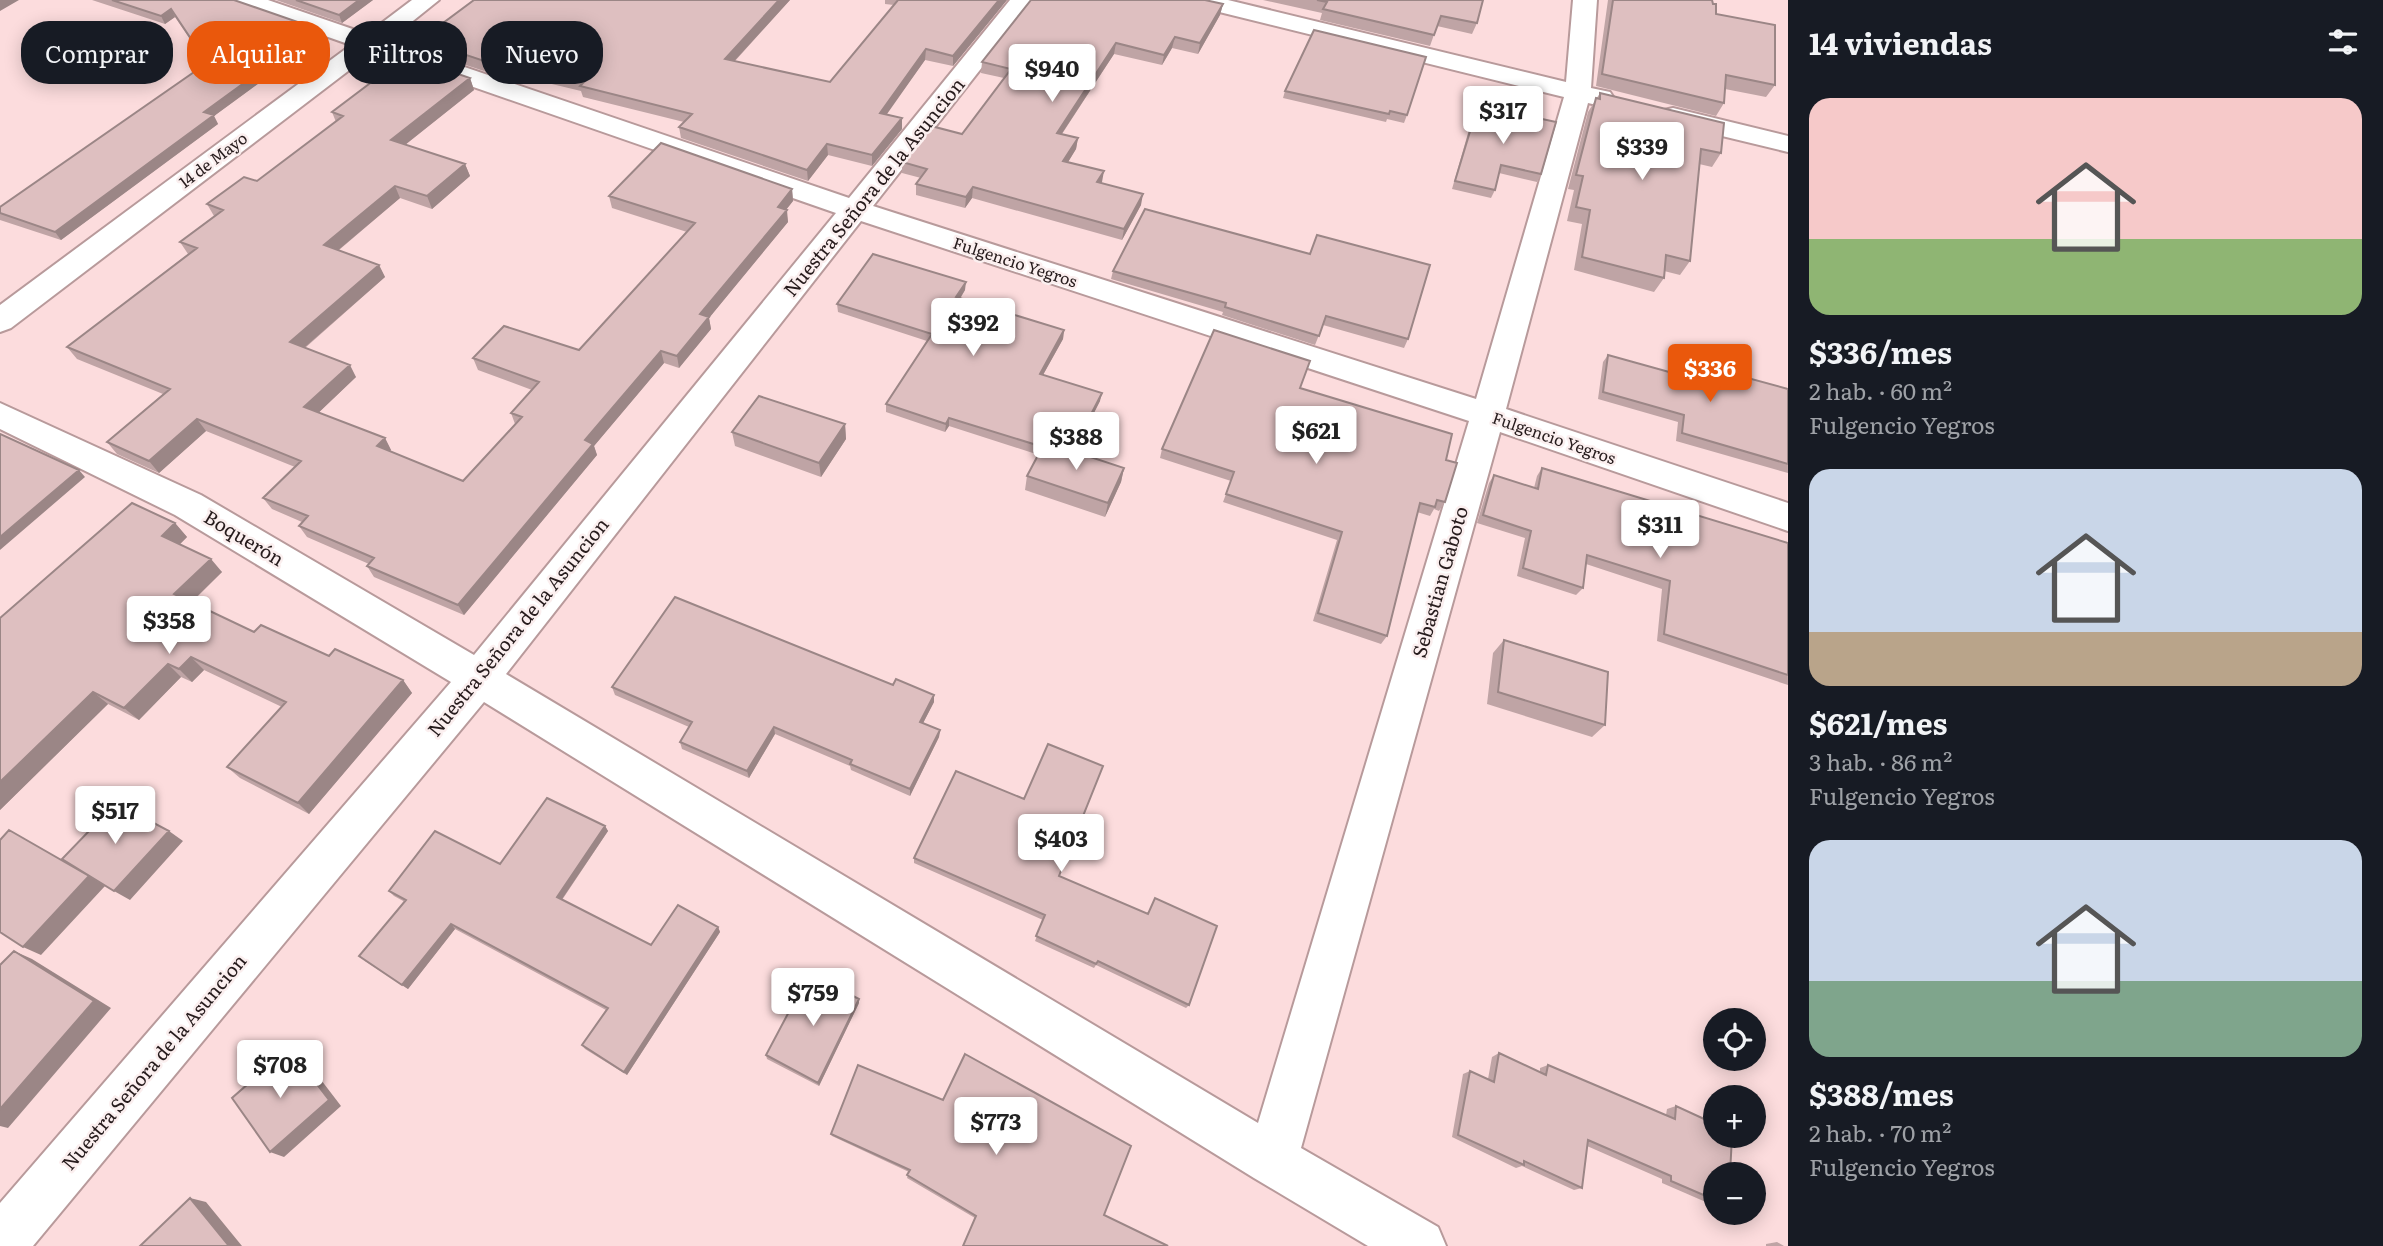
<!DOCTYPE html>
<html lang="es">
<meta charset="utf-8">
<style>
body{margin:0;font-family:Literata,serif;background:#20242c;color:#f1f3f6;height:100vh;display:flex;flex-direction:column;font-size:26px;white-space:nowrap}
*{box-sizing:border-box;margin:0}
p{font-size:23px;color:#9ea1a6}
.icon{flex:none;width:38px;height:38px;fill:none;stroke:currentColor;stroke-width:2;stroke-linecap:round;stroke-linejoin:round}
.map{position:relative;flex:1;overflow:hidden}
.panel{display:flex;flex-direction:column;background:#171b24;width:595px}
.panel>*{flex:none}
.hud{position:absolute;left:21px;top:21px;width:665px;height:63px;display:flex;gap:14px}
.tools{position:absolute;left:1703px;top:1008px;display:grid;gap:14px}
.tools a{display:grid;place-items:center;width:63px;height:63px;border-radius:50%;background:#171b24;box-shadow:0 4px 18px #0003;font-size:35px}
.price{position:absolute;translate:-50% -60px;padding:0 16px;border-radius:7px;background:#fff;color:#222;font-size:23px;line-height:46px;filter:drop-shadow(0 2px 4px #0008)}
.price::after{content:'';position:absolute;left:50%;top:42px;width:21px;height:16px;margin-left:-10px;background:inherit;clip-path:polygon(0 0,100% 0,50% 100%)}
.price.current{background:#ea580c;color:#fff}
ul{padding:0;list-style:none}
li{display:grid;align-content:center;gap:14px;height:371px;padding:0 21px}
li span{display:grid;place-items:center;height:217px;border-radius:21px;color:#555}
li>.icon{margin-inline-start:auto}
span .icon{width:126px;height:126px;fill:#fffc;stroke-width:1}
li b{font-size:30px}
h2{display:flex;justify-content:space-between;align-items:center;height:84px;padding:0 21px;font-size:30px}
.chip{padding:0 24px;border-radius:28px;background:#171b24;box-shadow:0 4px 18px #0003;font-size:24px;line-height:63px}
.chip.current{background:#ea580c;color:#fff}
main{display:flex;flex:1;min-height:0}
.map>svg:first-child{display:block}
</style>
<main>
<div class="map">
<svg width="1788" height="1246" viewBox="0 0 1788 1246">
<rect width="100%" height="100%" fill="#fcdcdd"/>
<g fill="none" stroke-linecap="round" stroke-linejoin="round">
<g stroke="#b89a9b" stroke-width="4">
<path id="street" d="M233,0H268L367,34L412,0H439L388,41L849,198L1010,0H1035L873,206L1476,399L1564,97L1191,5L1187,0H1228L1566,82L1573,0H1597L1591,88L1610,92L1614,98L1610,104L1601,106L1588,103L1506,409L1788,503V531L1500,432L1301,1148L1438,1227L1446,1246H1368L1254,1178L484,702L33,1246H0V1203L451,682L175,515L0,429V403L201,495L474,655L836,213L373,52L11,328L0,332V305L351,45L237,5ZM861,221L1469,421L1258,1123L506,674Z
M1673,108L1788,136V152L1664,122L1660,116L1664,110Z"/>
</g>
<use href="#street" fill="#fff" fill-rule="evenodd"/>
</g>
<path fill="#bfa4a5" d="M92,0H234L322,37L214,116L218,124L61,240L0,220V207L207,64L175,17L165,24Z
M276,0H373L342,23Z
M474,0H790L735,61L830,82L894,5L885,4V0H1007L953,66L925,60L886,114L902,118V129L872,166L828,155L808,181L681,138L679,127L684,122L583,97L581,91L498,71L493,74L430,53L427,42L433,37L431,32Z
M1263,0H1483L1477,23L1472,34L1437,26L1430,46L1320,20L1322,13Z
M1608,0H1712L1716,14L1775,85L1766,97L1725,89L1724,103L1716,116L1596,86Z
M1223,4L1220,15L1198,54L1172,48L1162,65L1114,54L1062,134L1078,138L1076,149L1068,162L1101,183L1141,205L1122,240L972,198L965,208L916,195V184L921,178L902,173V162L962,134L1004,78L981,73L982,62Z
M1314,30L1407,115L1404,123L1387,119L1386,122L1283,98L1285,91Z
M470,78L474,90L405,145L465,164L470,176L432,209L400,198L339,250L379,265L385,277L305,348L356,377L318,413L385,438L391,450L390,451L463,481L515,424L511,413L532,390L478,370L473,358L579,350L687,232L612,208L609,196L792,189L793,201L786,210L788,222L709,318L711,329L679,368L664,363L594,446L597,455L464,615L374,577L367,566L369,564L307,537L299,526L302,522L272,509L263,498L295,467L206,431L159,473L117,454L107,442L163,394L77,359L67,347L188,254L180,242L214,216L207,204L257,181L336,122L332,112Z
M1600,93L1721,153L1712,167L1699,164L1690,261L1680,275L1664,271V278L1654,292L1574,270L1582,224L1567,221L1574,190L1568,189L1588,112Z
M1478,105L1541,174L1537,182L1499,173L1495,190L1491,198L1452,189L1474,112Z
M1145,209L1408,339L1404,348L1323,325L1315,345L1222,315L1223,312L1111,279L1113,271Z
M965,290L960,299L1064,330L1063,339L1043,375L1100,401L1074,452L1124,468L1121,482L1105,517L1025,490L1027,476L1039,455L949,426L945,432L886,412V404L927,341L838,312L837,304Z
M1608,355L1682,376L1683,370L1689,362L1788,389V473L1676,441L1678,422L1598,399L1603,362Z
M1300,388L1446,460L1445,502L1439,511L1434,509L1430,516L1417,512L1387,636L1381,644L1313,621L1337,540L1223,502L1231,481L1160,458L1162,449Z
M845,424L846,439L821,477L735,446L732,432Z
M1542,468L1788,543V685L1657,641L1662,589L1586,564L1583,588L1576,595L1517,576L1525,538L1477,523L1489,483L1494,475L1534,488L1537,476Z
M175,523L187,537L180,544L222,572L192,602L254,632L403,680L412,693L309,814L240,778L227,767L282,707L204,670L192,682L181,677L139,720L108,704L0,810V618Z
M1504,640L1605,725L1592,737L1487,704L1493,653Z
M893,685L934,695V702L923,723L940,730L939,737L910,796L851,770L850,766L775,734L749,778L682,749L680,742L689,727L615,695L612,687Z
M605,826L608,831L562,900L651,945L718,927L720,932L627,1075L585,1049L582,1045L606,1010L455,929L408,989L365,961L405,902L394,896L389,891L500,864Z
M914,858L1059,876L1148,914L1155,898L1189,1005L1186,1008L1096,965L1094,968L1035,941L1043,920L914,863Z
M859,1003L819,1086L767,1059L766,1055Z
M1499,1053L1540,1072V1068L1548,1065L1666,1115L1667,1109L1676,1106L1715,1174V1206L1662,1183V1179L1587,1146L1582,1188L1574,1190L1522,1166L1516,1168L1452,1137L1463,1074L1470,1071L1488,1079L1492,1057Z
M943,1100L1131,1146L975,1218L907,1178L909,1172L832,1136L831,1134Z
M1777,1242L1784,1246H1766V1244Z"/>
<path fill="#9b8686" d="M0,0H19L0,11Z
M359,0H373L342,23L339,15Z
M779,0H790L727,69L725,59Z
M999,0H1007L953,66V56Z
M1223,4L1220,15L1198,54L1200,43Z
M171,9L175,17L165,24L161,16Z
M318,29L322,37L214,116L218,124L61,240L55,232L204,112Z
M1175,37L1172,48L1162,65L1164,55Z
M1116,43L1114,54L1055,144L1057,133Z
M926,49L925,60L880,124V113Z
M495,60L498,71L493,74L490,63Z
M470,78L474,90L396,152L391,140Z
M902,118V129L872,166V155Z
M1078,138L1076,149L1062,172L1063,161Z
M827,144L828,155L808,181L807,170Z
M465,164L470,176L432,209L427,196Z
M1104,171L1102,182L1095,193L1097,182Z
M395,186L400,198L330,257L324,245Z
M973,187L972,198L965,208L966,197Z
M792,189L793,201L781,216L787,210L788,222L709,318L711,329L679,368L677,356L700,314Z
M1143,194L1141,205L1122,240L1124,229Z
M379,265L385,277L297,354L290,342Z
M966,282L965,290L955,306L956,297Z
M1064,330L1063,339L1039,382L1040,374Z
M661,351L664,363L594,446L597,455L464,615L458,605L585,440Z
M350,365L356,377L312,419L304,407Z
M1102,393L1100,401L1068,464L1070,456Z
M949,418V426L945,432L946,424Z
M197,419L206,431L159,473L149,461Z
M845,424L846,439L821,477L819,463Z
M385,438L391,450L384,458L377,446Z
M1124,468L1121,482L1105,517L1108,503Z
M79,470L85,477L0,550V537Z
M175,523L187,537L174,550L162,536Z
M211,559L222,572L186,607L174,594Z
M191,657L204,670L192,682L179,669Z
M168,664L181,677L139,720L124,708Z
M403,680L412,693L309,814L298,803Z
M93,692L108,704L0,810V782Z
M934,695V702L920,729V722Z
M774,727L775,734L749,778L747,771Z
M940,730L939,737L910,796V789Z
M605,826L608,831L560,902L557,897Z
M169,831L183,841L130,900L114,891Z
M89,876L105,886L41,955L23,947Z
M451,924L455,929L408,989L402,985Z
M718,927L720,932L627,1075L624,1072Z
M14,951L32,959L111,1008L8,1128L0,1126V1109Z
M859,999V1003L819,1086L818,1083Z
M289,1048L302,1055L341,1106L284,1157L270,1152Z
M190,1198L206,1202L242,1246H229Z"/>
<path fill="#debfc0" stroke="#9b8686" stroke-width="2" d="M112,0H234L318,29L204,112L214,115L55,232L0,213V207L207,63L171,9L161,16Z
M296,0H359L339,15Z
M474,0H779L725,59L830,82L898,0H999L953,56L926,49L880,113L902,118L872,155L827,144L807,170L679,127L692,114L580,86L585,81L495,60L490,63L427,42L437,34L431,32Z
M1031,0H1205L1223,4L1200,43L1175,37L1164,55L1116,43L1057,133L1078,138L1063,161L1104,171L1097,182L1143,194L1124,229L973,187L966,197L916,184L927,169L902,162L931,126L962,134L1011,69L982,62Z
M1317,0H1483L1477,23L1441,16L1434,35L1323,9L1327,2Z
M1613,0H1712L1713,4H1716V14L1775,25V85L1726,75L1724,103L1602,74Z
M1314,30L1426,57L1407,115L1390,111L1389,114L1285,91Z
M406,56L470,78L391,140L465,164L427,196L395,186L324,245L379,265L290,342L350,365L304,407L385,438L377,446L463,481L522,417L511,413L539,382L473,358L504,326L579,350L695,223L609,196L661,143L792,189L778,207L787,210L700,314L709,317L677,356L661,351L585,440L593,444L458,605L367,566L374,558L299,526L308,516L263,498L301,461L197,419L149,461L107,442L170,389L67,347L197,248L180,242L223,210L207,204L244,177L257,181L343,116L332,112Z
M1600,93L1724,123L1721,153L1701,149L1690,261L1666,255L1664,278L1582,257L1590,210L1576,207L1583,176L1576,175L1596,98L1600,99Z
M1478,105L1556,122L1541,174L1501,165L1495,190L1455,181Z
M1145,209L1310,254L1317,235L1430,265L1408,339L1326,316L1319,336L1225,307L1226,303L1113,271Z
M873,254L966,282L956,297L1064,330L1040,374L1102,393L1072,451L1045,442L1043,447L949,418L946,424L886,404L932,334L837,304Z
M1214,330L1310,361L1300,388L1452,434L1446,460L1457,463L1445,502L1437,500L1435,507L1420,503L1387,636L1318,613L1342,532L1226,494L1234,472L1162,449Z
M1608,355L1687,377L1689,362L1788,389V464L1682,433L1684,415L1603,392Z
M759,396L845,424L819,463L732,432Z
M0,434L79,470L0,537Z
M1045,442L1124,468L1108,503L1027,476Z
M1542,468L1788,543V675L1664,634L1670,581L1587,555L1583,588L1523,568L1531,531L1483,515L1494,475L1538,489Z
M132,503L175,523L162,536L211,559L174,594L254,632L261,625L329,656L335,649L403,680L298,803L227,767L286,702L191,657L179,669L168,664L124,708L93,692L0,782V618Z
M675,597L893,685L896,679L934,695L920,722L940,730L910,789L850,764L852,760L774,727L747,771L680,742L692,722L612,687Z
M1504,640L1608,672L1605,725L1498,692Z
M1048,744L1103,766L1059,876L1148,914L1155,898L1217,926L1189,1005L1098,961L1096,964L1036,936L1045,915L914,858L956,771L1024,799Z
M547,798L605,826L557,897L651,945L678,905L718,927L624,1072L582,1045L608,1008L451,924L402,985L359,956L406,900L389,891L435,831L500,864Z
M116,803L169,831L114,891L62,859Z
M9,830L89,876L23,947L0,932V840Z
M14,951L94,1001L0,1109V965Z
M809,974L859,999L818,1083L766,1055Z
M289,1048L329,1100L270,1152L232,1098Z
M1499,1053L1546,1075L1548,1065L1675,1119L1676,1106L1715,1124V1136H1732L1730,1174H1715V1200L1671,1181V1176L1588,1140L1582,1188L1524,1161V1165L1458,1135L1470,1071L1494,1082Z
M965,1054L1131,1146L1104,1215L1168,1246H963L976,1216L907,1175L910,1170L831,1134L858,1065L943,1100Z
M190,1198L229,1246H140Z"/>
<g text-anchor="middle" stroke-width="5" stroke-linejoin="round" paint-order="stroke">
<g font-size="16" fill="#261b1c" stroke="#fbefef">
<text transform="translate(213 160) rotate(-37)" y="6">14 de Mayo</text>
<text transform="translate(1015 262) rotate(18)" y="6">Fulgencio Yegros</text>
<text transform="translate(1554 438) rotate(19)" y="6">Fulgencio Yegros</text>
</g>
<g font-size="19" fill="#261b1c" stroke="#fbefef">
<text transform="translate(874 187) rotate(-51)" y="7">Nuestra Señora de la Asuncion</text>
<text transform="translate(244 538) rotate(31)" y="7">Boquerón</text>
<text transform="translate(1440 582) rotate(-74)" y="7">Sebastian Gaboto</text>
<text transform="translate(518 627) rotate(-51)" y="7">Nuestra Señora de la Asuncion</text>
<text transform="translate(154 1062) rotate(-50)" y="7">Nuestra Señora de la Asuncion</text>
</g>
</g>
</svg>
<div class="tools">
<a><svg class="icon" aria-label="locate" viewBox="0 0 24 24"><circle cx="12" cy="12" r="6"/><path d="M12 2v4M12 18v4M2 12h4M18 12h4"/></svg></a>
<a>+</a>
<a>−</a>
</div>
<b class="price" style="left:1052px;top:104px">$940</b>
<b class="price" style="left:1503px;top:146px">$317</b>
<b class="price" style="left:1642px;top:182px">$339</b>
<b class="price" style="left:973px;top:358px">$392</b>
<b class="price current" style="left:1710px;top:404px">$336</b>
<b class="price" style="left:1316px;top:466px">$621</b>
<b class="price" style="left:1076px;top:472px">$388</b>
<b class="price" style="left:1660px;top:560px">$311</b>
<b class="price" style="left:169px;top:656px">$358</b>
<b class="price" style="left:115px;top:846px">$517</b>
<b class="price" style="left:1061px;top:874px">$403</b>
<b class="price" style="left:813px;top:1028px">$759</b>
<b class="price" style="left:280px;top:1100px">$708</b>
<b class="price" style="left:996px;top:1157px">$773</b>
<div class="hud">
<a class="chip">Comprar</a>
<a class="chip current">Alquilar</a>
<a class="chip">Filtros</a>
<a class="chip">Nuevo</a>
</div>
</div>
<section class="panel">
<h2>14 viviendas<svg class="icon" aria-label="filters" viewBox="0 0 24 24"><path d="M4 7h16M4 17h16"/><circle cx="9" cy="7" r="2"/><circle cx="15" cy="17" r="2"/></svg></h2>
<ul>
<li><span style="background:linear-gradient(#f6c9c9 65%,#8fb573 0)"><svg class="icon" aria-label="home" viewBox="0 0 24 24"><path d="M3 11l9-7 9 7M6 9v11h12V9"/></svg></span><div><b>$336/mes</b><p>2 hab. · 60 m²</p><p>Fulgencio Yegros</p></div></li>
<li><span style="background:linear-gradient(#c9d6e8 75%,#b9a48a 0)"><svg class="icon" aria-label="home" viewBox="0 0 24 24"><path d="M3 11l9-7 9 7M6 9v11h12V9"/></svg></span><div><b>$621/mes</b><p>3 hab. · 86 m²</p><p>Fulgencio Yegros</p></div></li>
<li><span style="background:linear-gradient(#c9d6e8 65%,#7fa58c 0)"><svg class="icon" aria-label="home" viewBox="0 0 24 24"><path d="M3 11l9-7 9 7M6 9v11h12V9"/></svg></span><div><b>$388/mes</b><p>2 hab. · 70 m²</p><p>Fulgencio Yegros</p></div></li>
</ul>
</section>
</main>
